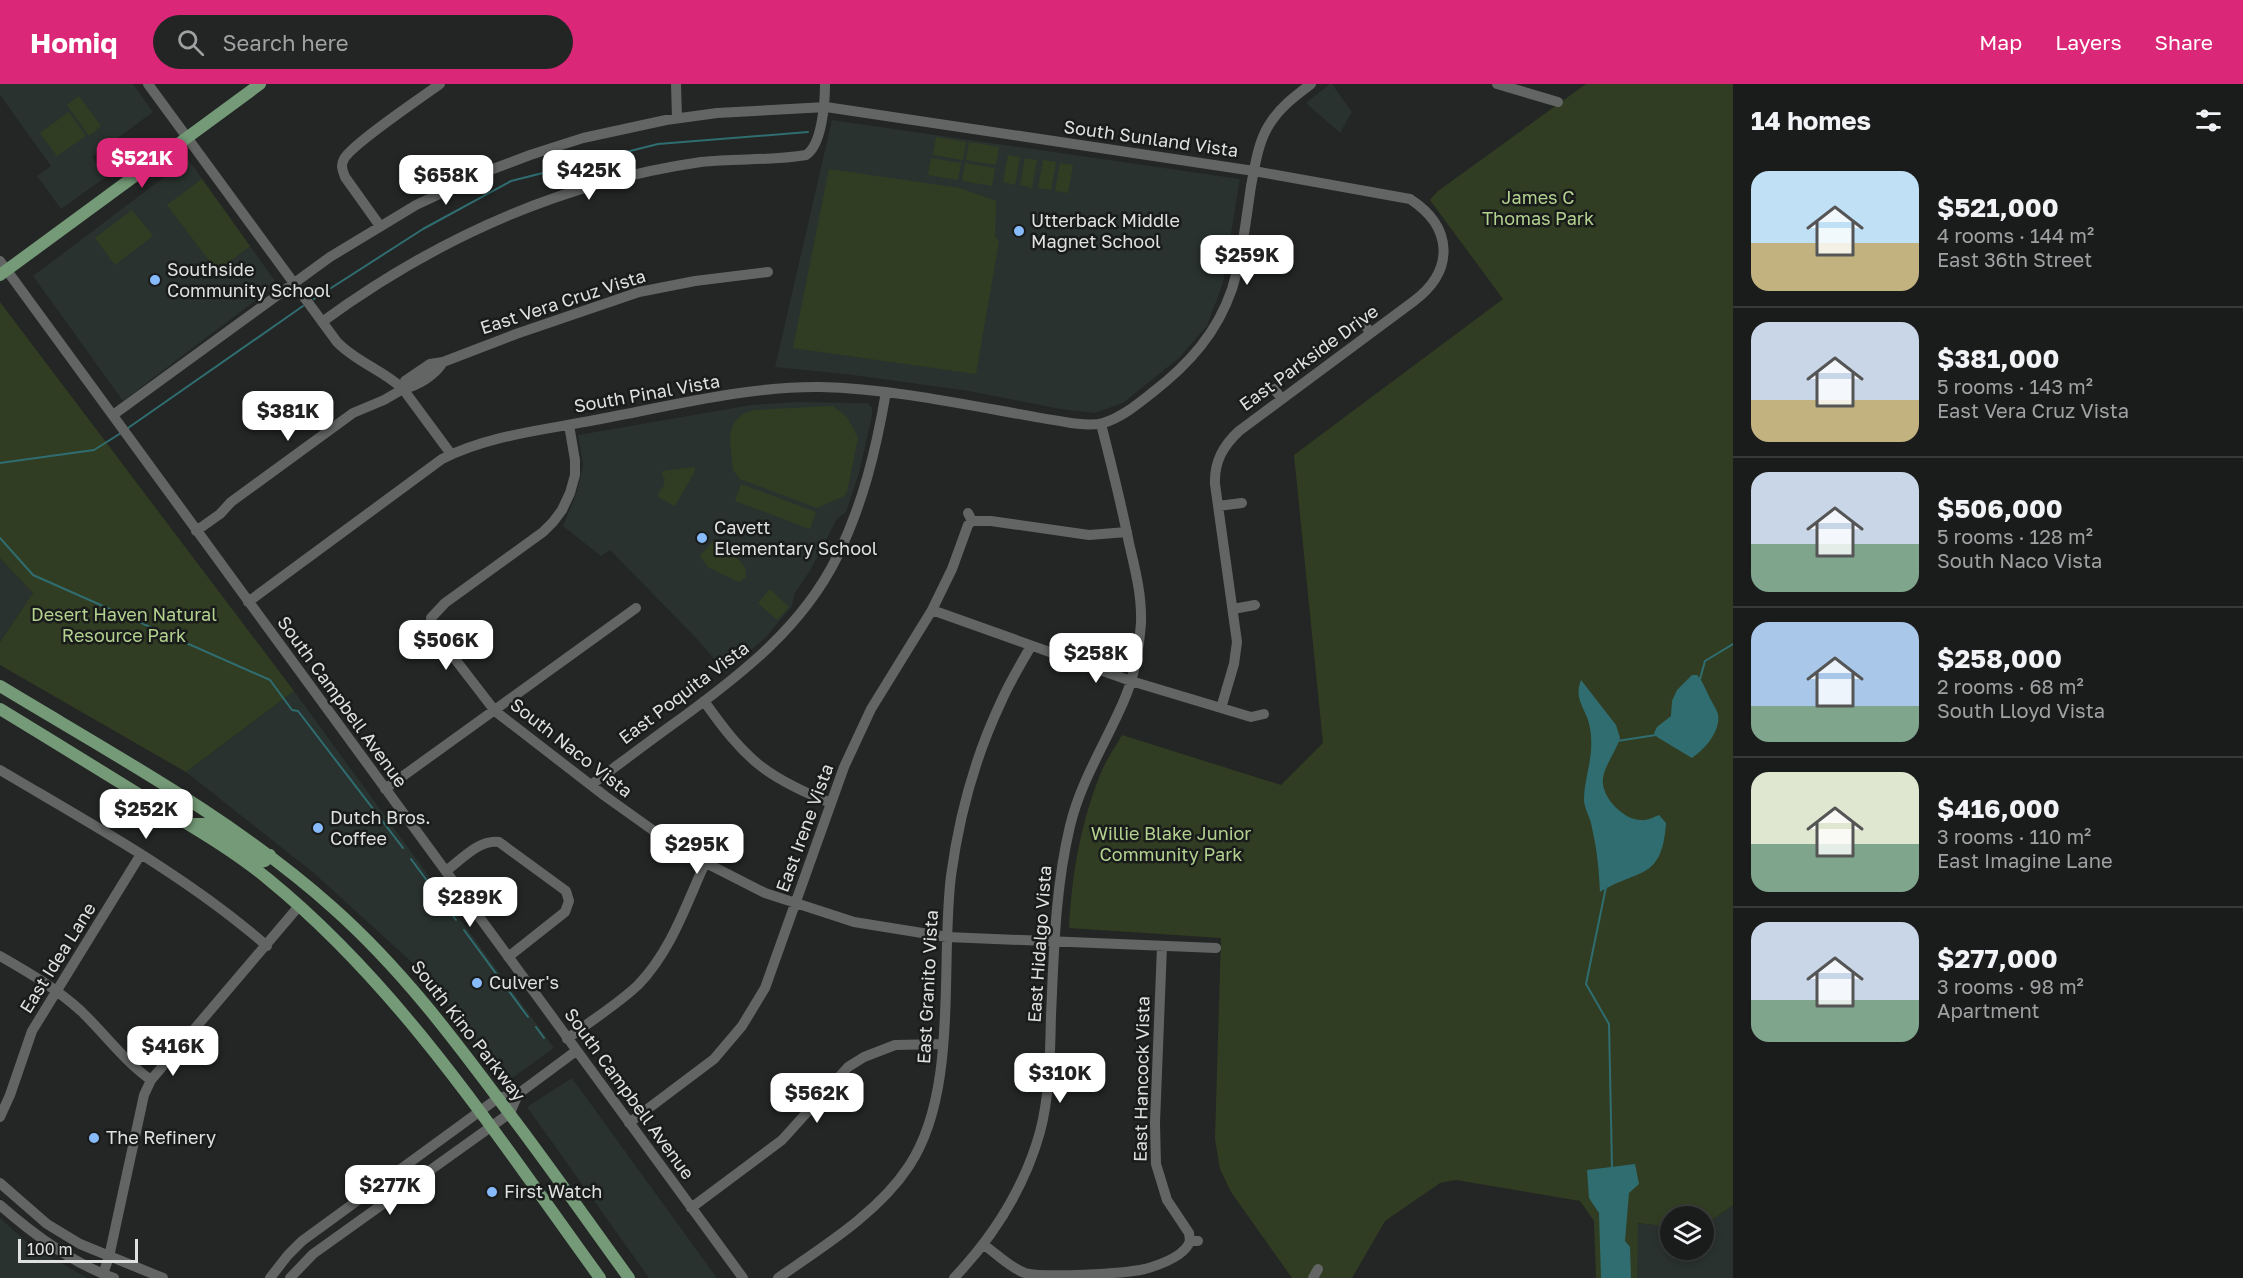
<!DOCTYPE html>
<meta charset="utf-8">
<style>
body{margin:0;font-family:"Golos Text",sans-serif;background:#232524;color:#f1f3f6;height:100vh;display:flex;flex-direction:column;font-size:22px;white-space:nowrap}
*{box-sizing:border-box;margin:0}
p{font-size:20px;color:#9fa1a3}
.icon{flex:none;width:33px;height:33px;fill:none;stroke:currentColor;stroke-width:2;stroke-linecap:round;stroke-linejoin:round}
.map{position:relative;flex:1;overflow:hidden}
.drawer{display:flex;flex-direction:column;background:#1a1c1b;width:510px}
.drawer>*{flex:none}
.fabs{position:absolute;left:1660px;top:1122px;display:grid;gap:12px}
.fabs a{display:grid;place-items:center;width:54px;height:54px;border-radius:50%;background:#1a1c1b;box-shadow:0 3px 9px #0003,0 0 0 2px #383a3a;font-size:30px}
.scale{position:absolute;left:18px;bottom:15px;width:120px;box-sizing:border-box;padding-left:6px;border:3px solid #dfe1e0;border-top:0;font-size:16px;line-height:21px;white-space:nowrap;color:#dfe1e0;-webkit-text-stroke:4px #191c1b;paint-order:stroke}
.price{position:absolute;translate:-50% -51px;padding:0 14px;border-radius:12px;background:#fff;color:#222;font-size:20px;line-height:39px;filter:drop-shadow(0 2px 3px #0008)}
.price::after{content:'';position:absolute;left:50%;top:36px;width:18px;height:14px;margin-left:-9px;background:inherit;clip-path:polygon(0 0,100% 0,50% 100%)}
.price.active{background:#db2777;color:#fff}
ul{padding:0;list-style:none}
li{display:flex;align-items:center;gap:18px;height:150px;padding:0 18px}
li+li{border-top:2px solid #383a3a}
li span{display:grid;place-items:center;flex:none;width:168px;height:120px;border-radius:18px;color:#555}
li>.icon{margin-inline-start:auto}
span .icon{width:72px;height:72px;fill:#fffc;stroke-width:1}
li b{font-size:26px}
h2{display:flex;justify-content:space-between;align-items:center;height:72px;padding:0 18px;font-size:26px}
header{display:flex;align-items:center;gap:36px;box-sizing:border-box;height:84px;padding:0 30px;background:#db2777;color:#fff}
header strong{font-size:28px}
nav{display:flex;gap:33px;margin-inline-start:auto;font-size:21px}
.search{width:420px;height:54px;background:#232524;display:flex;align-items:center;gap:15px;box-sizing:border-box;padding:0 21px;border-radius:33px;color:#9fa1a3;font-size:22px}
main{display:flex;flex:1;min-height:0}
.map>svg:first-child{display:block}
</style>
<header>
<strong>Homiq</strong>
<div class="search"><svg class="icon" aria-label="search" viewBox="0 0 24 24"><circle cx="10" cy="10" r="6"/><path d="M15 15l6 6"/></svg>Search here</div>
<nav><a>Map</a><a>Layers</a><a>Share</a></nav>
</header>
<main>
<div class="map">
<svg width="1733" height="1194" viewBox="0 0 1733 1194">
<rect width="100%" height="100%" fill="#232624"/>
<path fill="#29322e" d="M0,0H133L153,28L92,73L106,93L61,125L37,92L51,82L0,11Z
M1330,0H1332L1352,28L1340,49L1306,19Z
M832,36L1240,95L1223,199L1207,242L1179,274L1123,319L1095,329L1060,325L969,307L853,291L775,283Z
M188,75L277,200L123,317L33,192Z
M795,318L868,319L872,324V332L859,389L846,428L837,435L811,485L795,509L792,522L766,553L726,589L697,555L610,466L601,472L563,442L577,408L583,381L578,351L751,321Z
M0,474L33,509L0,558Z
M294,607L554,964L508,997L417,883L315,790L186,688Z
M572,994L717,1194H649L527,1023Z
M1733,1121V1194H1637V1139L1671,1143V1166H1704V1142Z
M0,1134L30,1161L87,1194H0Z"/>
<path fill="#313d22" d="M1586,0H1733V1121L1704,1142V1132H1671V1143L1638,1139L1637,1194H1596L1594,1137L1580,1117L1456,1096L1440,1099L1385,1137L1352,1194H1292L1231,1108L1220,1085L1215,1055L1221,854L1069,844C1072,790 1080,742 1100,691C1105,677 1115,664 1122,651L1281,701L1323,659L1294,371L1503,215L1430,116L1438,107Z
M79,12L101,42L89,52L67,21Z
M69,28L86,52L57,72L40,49Z
M936,53L966,58L963,76L933,71Z
M969,58L999,63L996,81L966,76Z
M1008,71L1020,73L1015,101L1003,98Z
M931,74L961,79L958,96L928,91Z
M1025,74L1037,76L1032,104L1020,101Z
M1043,76L1056,78L1051,106L1038,104Z
M965,79L995,84L992,102L962,97Z
M1060,79L1073,81L1068,109L1055,107Z
M829,85L960,104L996,117L995,152L999,157L976,290L793,264Z
M202,95L250,162L217,187L167,121Z
M132,126L153,152L115,181L95,154Z
M0,218L294,607L186,688L0,581V558L33,509L0,474Z
M833,322L847,333L858,354L847,408L844,412L817,424L740,395L733,386C731,360 722,336 753,326Z
M694,383L695,387L675,422L658,413L660,406L663,404L665,395L662,391L663,387Z
M741,400L816,428L810,445L735,417Z
M713,457H722L745,483L746,493L739,498L708,483L700,472Z
M770,505L789,523L777,536L758,519Z"/>
<path fill="#2f6d71" d="M1692,591H1697C1703,597 1705,605 1709,612C1711,617 1716,624 1718,630C1721,647 1705,665 1692,674L1657,653L1654,649L1657,643L1671,632L1672,617L1677,606Z
M1581,596L1616,641L1620,654C1616,667 1605,681 1603,694C1600,712 1623,736 1641,736C1647,737 1654,733 1659,731L1666,739C1662,797 1639,784 1600,808C1599,786 1597,765 1592,744C1591,735 1585,726 1584,717C1584,692 1595,673 1590,644C1587,625 1573,617 1581,596Z
M1635,1080L1639,1100L1629,1109L1625,1157L1630,1163L1631,1194H1601L1599,1129L1589,1114L1587,1086Z"/>
<g fill="none" stroke-linecap="round" stroke-linejoin="round">
<path stroke="#2f6d71" stroke-width="2" d="M314,215L423,145L511,97L658,60L808,48
M128,344L303,222
M0,379L94,366L121,349
M0,454L33,491L270,596L292,626L298,627L403,764
M1700,595L1705,577L1733,560
M1617,657L1656,651
M411,775L456,836
M1606,803L1586,900L1609,940L1612,1084
M464,846L528,933
M536,943L544,954"/>
<path stroke="#626563" stroke-width="10" d="M148,0L337,258C356,278 383,286 403,305L451,370
M676,0L677,34
M1497,0L1558,18
M380,142L345,93C343,87 340,82 344,75C351,61 422,13 440,0
M0,177L743,1194
M322,238C434,156 562,98 701,78C736,74 771,77 806,71C822,61 825,19 825,0
M1363,239L1371,249
M443,278C436,291 417,302 403,305L405,297L430,280L443,278L516,250L639,208L695,197L768,188
M1274,305L1282,315
M113,331L330,173L416,121L493,85L530,71L583,54L666,36L717,29L826,23L1254,87L1410,115C1453,143 1455,186 1414,217L1239,347C1223,362 1214,378 1215,400L1237,558L1234,580L1221,624
M1218,422L1242,419
M972,437H991L1089,451L1127,448
M196,447L220,430L231,418L353,329L384,316L403,305
M248,518L442,375C489,351 544,346 595,336C666,323 747,302 820,303C904,305 988,326 1071,339C1081,340 1093,342 1103,339C1121,334 1138,320 1153,308C1189,280 1217,249 1232,205C1242,172 1246,136 1251,102C1255,82 1258,58 1269,41C1280,23 1295,12 1311,0
M1233,525L1255,521
M932,526L1131,597L1251,633L1264,630
M431,534L433,545L438,553L495,627L605,712L668,757L704,778L765,809L854,838L947,853L1216,864
M431,534L445,519L543,448L553,438L562,426L570,409L575,391V376L569,341
M704,617C745,675 765,693 831,719
M0,686C91,740 187,792 267,862
M591,701C622,678 652,655 683,633C743,589 803,542 837,473C863,420 876,366 886,308
M385,705L636,524
M446,787C461,776 479,755 499,758L566,807L569,817L565,828L508,873
M1162,862L1155,1039L1156,1080L1167,1116L1189,1149L1190,1157H1198
M0,872C28,888 57,905 81,927C105,950 124,977 151,996
M567,955C590,937 617,921 638,901C671,867 686,821 705,779
M0,1033L10,1011L32,947L141,770
M629,1039L714,975L742,942L765,904L844,683L871,625L932,526L952,485L968,441L972,437L968,429
M0,1099L47,1140L80,1160L163,1194
M0,1121C33,1150 72,1179 114,1194
M691,1124L782,1056L848,983L864,973L895,961L942,960
M984,1161C997,1170 1010,1184 1025,1189C1046,1194 1122,1190 1145,1185C1159,1181 1185,1172 1190,1157
M103,1190L109,1173L144,1011L151,996L299,822
M270,1194L288,1171L302,1157L498,1014L518,1010
M290,1194L313,1170L510,1029L518,1010L576,967
M778,1194C824,1162 878,1129 909,1082C959,1007 940,880 951,792C959,732 975,673 1001,618C1009,599 1021,580 1031,562
M954,1194C994,1152 1024,1105 1040,1048C1050,1010 1050,970 1051,931C1054,867 1055,805 1070,742C1081,696 1107,657 1125,614C1135,590 1139,565 1141,539C1142,511 1135,485 1129,459C1121,419 1111,379 1101,340
M1313,1194L1318,1185"/>
<path stroke="#749a77" stroke-width="12" d="M0,191L260,0
M0,602C114,671 232,734 332,823C401,884 454,955 509,1029C550,1083 589,1139 629,1194
M0,625C53,657 106,690 158,722C196,745 234,767 268,795C403,905 498,1054 600,1194
M189,740H207L261,778L265,777L270,771"/>
</g>
<g fill="#87bbfc" stroke="#191c1b" stroke-width="2">
<circle cx="1019" cy="147" r="6"/>
<circle cx="155" cy="196" r="6"/>
<circle cx="702" cy="454" r="6"/>
<circle cx="318" cy="744" r="6"/>
<circle cx="477" cy="899" r="6"/>
<circle cx="94" cy="1054" r="6"/>
<circle cx="492" cy="1108" r="6"/>
</g>
<g text-anchor="middle" stroke-width="5" stroke-linejoin="round" paint-order="stroke">
<g font-size="18" fill="#dfe1e0" stroke="#191c1b">
<text transform="translate(1151 55) rotate(8)" y="6">South Sunland Vista</text>
<text transform="translate(563 218) rotate(-18)" y="6">East Vera Cruz Vista</text>
<text transform="translate(1309 274) rotate(-36)" y="6">East Parkside Drive</text>
<text transform="translate(647 310) rotate(-10)" y="6">South Pinal Vista</text>
<text transform="translate(684 609) rotate(-37)" y="6">East Poquita Vista</text>
<text transform="translate(342 618) rotate(54)" y="6">South Campbell Avenue</text>
<text transform="translate(571 664) rotate(38)" y="6">South Naco Vista</text>
<text transform="translate(805 744) rotate(-70)" y="6">East Irene Vista</text>
<text transform="translate(1040 860) rotate(-86)" y="6">East Hidalgo Vista</text>
<text transform="translate(58 874) rotate(-58)" y="6">East Idea Lane</text>
<text transform="translate(928 903) rotate(-87)" y="6">East Granito Vista</text>
<text transform="translate(468 947) rotate(52)" y="6">South Kino Parkway</text>
<text transform="translate(1142 995) rotate(-89)" y="6">East Hancock Vista</text>
<text transform="translate(629 1010) rotate(54)" y="6">South Campbell Avenue</text>
</g>
<g font-size="18" fill="#b3d18f" stroke="#191c1b">
<text x="1538" y="120">James C<tspan x="1538" dy="21">Thomas Park</tspan></text>
<text x="124" y="537">Desert Haven Natural<tspan x="124" dy="21">Resource Park</tspan></text>
<text x="1171" y="756">Willie Blake Junior<tspan x="1171" dy="21">Community Park</tspan></text>
</g>
<g font-size="18" fill="#dfe1e0" stroke="#191c1b" text-anchor="start">
<text x="1031" y="143">Utterback Middle<tspan x="1031" dy="21">Magnet School</tspan></text>
<text x="167" y="192">Southside<tspan x="167" dy="21">Community School</tspan></text>
<text x="714" y="450">Cavett<tspan x="714" dy="21">Elementary School</tspan></text>
<text x="330" y="740">Dutch Bros.<tspan x="330" dy="21">Coffee</tspan></text>
<text x="489" y="905">Culver's</text>
<text x="106" y="1060">The Refinery</text>
<text x="504" y="1114">First Watch</text>
</g>
</g>
</svg>
<div class="fabs">
<a><svg class="icon" aria-label="layers" viewBox="0 0 24 24"><path d="M12 4l9 5-9 5-9-5zM3 14l9 5 9-5"/></svg></a>
</div>
<div class="scale">100 m</div>
<b class="price active" style="left:142px;top:105px">$521K</b>
<b class="price" style="left:589px;top:117px">$425K</b>
<b class="price" style="left:446px;top:122px">$658K</b>
<b class="price" style="left:1247px;top:202px">$259K</b>
<b class="price" style="left:288px;top:358px">$381K</b>
<b class="price" style="left:446px;top:587px">$506K</b>
<b class="price" style="left:1096px;top:600px">$258K</b>
<b class="price" style="left:146px;top:756px">$252K</b>
<b class="price" style="left:697px;top:791px">$295K</b>
<b class="price" style="left:470px;top:844px">$289K</b>
<b class="price" style="left:173px;top:993px">$416K</b>
<b class="price" style="left:1060px;top:1020px">$310K</b>
<b class="price" style="left:817px;top:1040px">$562K</b>
<b class="price" style="left:390px;top:1132px">$277K</b>
</div>
<section class="drawer">
<h2>14 homes<svg class="icon" aria-label="filters" viewBox="0 0 24 24"><path d="M4 7h16M4 17h16"/><circle cx="9" cy="7" r="2"/><circle cx="15" cy="17" r="2"/></svg></h2>
<ul>
<li><span style="background:linear-gradient(#bfe0f5 60%,#c2b280 0)"><svg class="icon" aria-label="home" viewBox="0 0 24 24"><path d="M3 11l9-7 9 7M6 9v11h12V9"/></svg></span><div><b>$521,000</b><p>4 rooms · 144 m²</p><p>East 36th Street</p></div></li>
<li><span style="background:linear-gradient(#c9d6e8 65%,#c2b280 0)"><svg class="icon" aria-label="home" viewBox="0 0 24 24"><path d="M3 11l9-7 9 7M6 9v11h12V9"/></svg></span><div><b>$381,000</b><p>5 rooms · 143 m²</p><p>East Vera Cruz Vista</p></div></li>
<li><span style="background:linear-gradient(#c9d6e8 60%,#7fa58c 0)"><svg class="icon" aria-label="home" viewBox="0 0 24 24"><path d="M3 11l9-7 9 7M6 9v11h12V9"/></svg></span><div><b>$506,000</b><p>5 rooms · 128 m²</p><p>South Naco Vista</p></div></li>
<li><span style="background:linear-gradient(#a9c7e8 70%,#7fa58c 0)"><svg class="icon" aria-label="home" viewBox="0 0 24 24"><path d="M3 11l9-7 9 7M6 9v11h12V9"/></svg></span><div><b>$258,000</b><p>2 rooms · 68 m²</p><p>South Lloyd Vista</p></div></li>
<li><span style="background:linear-gradient(#dfe7d0 60%,#7fa58c 0)"><svg class="icon" aria-label="home" viewBox="0 0 24 24"><path d="M3 11l9-7 9 7M6 9v11h12V9"/></svg></span><div><b>$416,000</b><p>3 rooms · 110 m²</p><p>East Imagine Lane</p></div></li>
<li><span style="background:linear-gradient(#c9d6e8 65%,#7fa58c 0)"><svg class="icon" aria-label="home" viewBox="0 0 24 24"><path d="M3 11l9-7 9 7M6 9v11h12V9"/></svg></span><div><b>$277,000</b><p>3 rooms · 98 m²</p><p>Apartment</p></div></li>
</ul>
</section>
</main>
